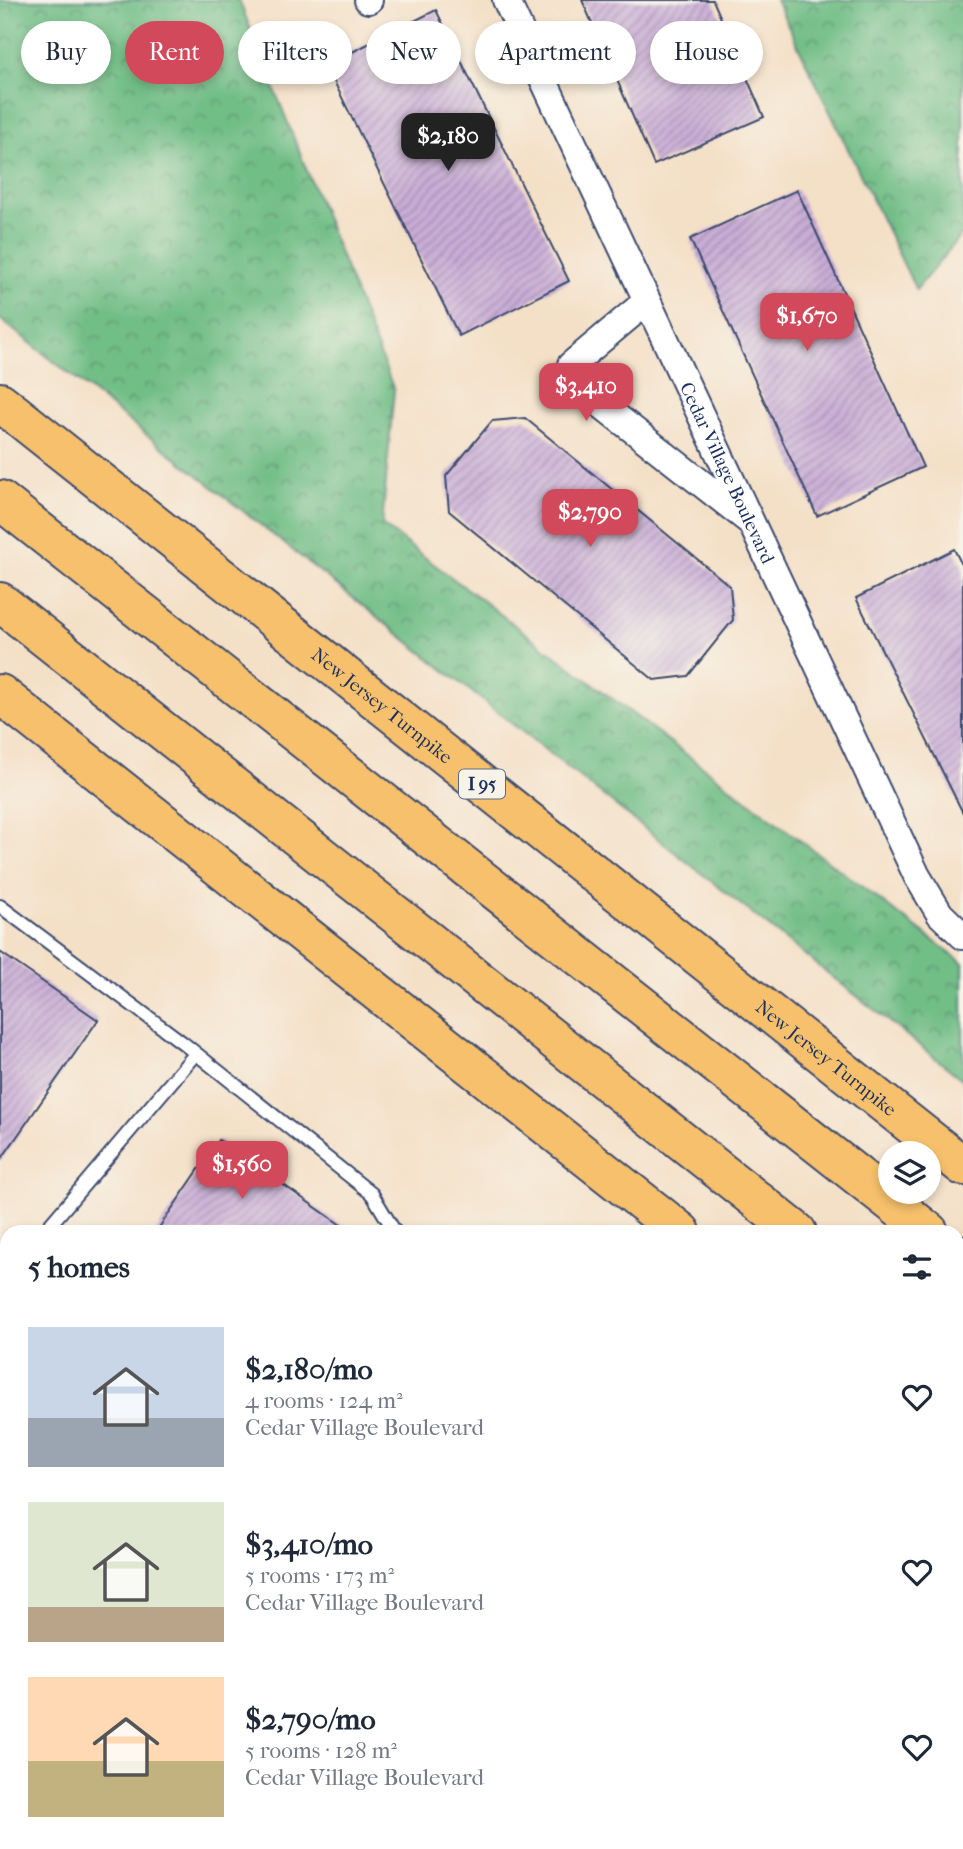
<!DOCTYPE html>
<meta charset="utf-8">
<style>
body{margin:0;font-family:"IM FELL French Canon",serif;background:#f6f6f7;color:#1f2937;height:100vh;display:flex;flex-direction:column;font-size:26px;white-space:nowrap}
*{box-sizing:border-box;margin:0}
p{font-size:23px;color:#747a83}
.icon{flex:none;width:38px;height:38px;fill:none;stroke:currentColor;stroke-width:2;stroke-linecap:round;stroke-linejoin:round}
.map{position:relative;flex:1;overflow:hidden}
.details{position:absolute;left:0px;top:1225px;width:964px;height:625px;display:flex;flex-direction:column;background:#fff;border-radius:21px 21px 0 0;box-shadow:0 4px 10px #0003}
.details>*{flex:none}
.guide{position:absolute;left:21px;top:21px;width:922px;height:63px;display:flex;gap:14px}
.tools{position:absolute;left:878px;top:1141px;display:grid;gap:14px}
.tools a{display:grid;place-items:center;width:63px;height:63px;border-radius:50%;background:#fff;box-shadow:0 4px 10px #0003;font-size:35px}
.price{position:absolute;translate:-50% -60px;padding:0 16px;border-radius:14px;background:#d1495b;color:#fff;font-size:23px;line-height:46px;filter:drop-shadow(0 2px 4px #0008)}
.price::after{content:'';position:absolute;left:50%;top:42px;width:21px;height:16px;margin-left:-10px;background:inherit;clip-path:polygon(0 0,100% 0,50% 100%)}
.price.on{background:#222;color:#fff}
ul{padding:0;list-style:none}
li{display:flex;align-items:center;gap:21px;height:175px;padding:0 28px}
li span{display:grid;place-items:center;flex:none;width:196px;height:140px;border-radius:0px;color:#555}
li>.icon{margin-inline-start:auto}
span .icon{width:84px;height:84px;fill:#fffc;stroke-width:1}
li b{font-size:30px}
h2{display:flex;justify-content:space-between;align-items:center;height:84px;padding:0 28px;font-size:30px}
.tag{padding:0 24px;border-radius:32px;background:#fff;box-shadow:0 4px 10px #0003;font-size:24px;line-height:63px}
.tag.on{background:#d1495b;color:#fff}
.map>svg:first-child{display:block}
</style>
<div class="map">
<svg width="963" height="1849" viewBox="0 0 963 1849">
<defs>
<pattern id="forest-crowns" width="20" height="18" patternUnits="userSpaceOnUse" patternTransform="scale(1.75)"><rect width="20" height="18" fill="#72be87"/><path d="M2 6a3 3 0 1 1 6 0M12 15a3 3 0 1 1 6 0" fill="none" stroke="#5d9b72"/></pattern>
<pattern id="building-hatch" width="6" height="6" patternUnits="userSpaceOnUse" patternTransform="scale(1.75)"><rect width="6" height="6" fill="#c9add6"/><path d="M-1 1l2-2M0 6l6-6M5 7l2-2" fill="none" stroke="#a28db1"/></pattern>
</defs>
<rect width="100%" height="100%" fill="#f7f3e8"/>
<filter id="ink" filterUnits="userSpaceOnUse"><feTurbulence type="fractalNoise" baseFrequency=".0143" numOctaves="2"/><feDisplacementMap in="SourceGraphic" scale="14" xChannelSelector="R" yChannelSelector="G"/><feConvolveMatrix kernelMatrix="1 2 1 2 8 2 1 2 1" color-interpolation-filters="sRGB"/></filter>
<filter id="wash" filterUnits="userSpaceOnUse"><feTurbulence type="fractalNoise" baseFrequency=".00686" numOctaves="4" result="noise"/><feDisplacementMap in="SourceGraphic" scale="28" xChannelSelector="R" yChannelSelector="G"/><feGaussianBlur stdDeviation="1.57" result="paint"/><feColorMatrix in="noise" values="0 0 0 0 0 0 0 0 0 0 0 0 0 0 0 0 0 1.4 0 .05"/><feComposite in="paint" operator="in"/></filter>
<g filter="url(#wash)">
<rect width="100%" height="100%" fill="#f4e0c7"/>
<path fill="url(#forest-crowns)" stroke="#467672" stroke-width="2" d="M0,0H239L394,390L382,525L963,963V1080L0,319Z
M776,0H963V233L916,290Z"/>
<g id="blocks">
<path fill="url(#building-hatch)" d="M582,0H713L764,117L654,165Z
M436,10L569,281L459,336L326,65Z
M797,190L923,467L817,516L690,239Z
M525,418L730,586L733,620L688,676L654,680L449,511L446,476L492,421Z
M954,549L963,567V813L856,598Z
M0,952L98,1020L0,1161Z
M219,1140L351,1232H156Z
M0,1634L7,1639V1719L0,1729Z"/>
</g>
</g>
<g filter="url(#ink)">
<use href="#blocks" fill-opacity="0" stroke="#3c4a6e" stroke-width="2"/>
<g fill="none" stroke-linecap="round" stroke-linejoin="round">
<g stroke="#3c4a6e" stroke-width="16">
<path id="service" d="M0,906L183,1043L372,1194L395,1232
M44,1232L196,1053
M0,1278L7,1273
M247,1843L256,1849
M15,1849L19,1843
M381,1849L386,1843"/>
</g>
<g stroke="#3c4a6e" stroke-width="30">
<g id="minor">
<path d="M368,0H369"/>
<path id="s1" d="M506,0L917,876L940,914L963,936"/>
<path d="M647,301L571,365L573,376L585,392L748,520"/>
<path d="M0,1473L7,1478"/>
<path d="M513,1843L521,1849"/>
</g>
</g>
<g stroke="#3c4a6e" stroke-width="35">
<path id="tertiary" d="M957,1604L963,1596
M792,1849L796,1843"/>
</g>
<g stroke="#3c4a6e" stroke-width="42">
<g id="motorway">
<path id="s2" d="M0,402L963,1166"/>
<path d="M0,500L929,1232"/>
<path d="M0,602L797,1232"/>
<path d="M0,694L681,1232"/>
<path d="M957,1254L963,1259"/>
<path d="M957,1358L963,1363"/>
<path d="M957,1450L963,1454"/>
</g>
</g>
<use href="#service" stroke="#fff" stroke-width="12"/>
<use href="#minor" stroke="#fff" stroke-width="26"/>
<use href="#tertiary" stroke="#fff" stroke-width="32"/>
<use href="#motorway" stroke="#f7c06c" stroke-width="38"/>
</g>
</g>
<g text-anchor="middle" stroke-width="5" stroke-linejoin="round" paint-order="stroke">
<rect fill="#f7f3e8" stroke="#5d6a87" stroke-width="2" x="459" y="769.5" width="46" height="29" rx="5"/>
<g font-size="18" font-weight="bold" fill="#1b2f5e">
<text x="482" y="790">I 95</text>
</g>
<g font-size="19" fill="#1b2f5e" stroke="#f7f3e8">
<text dy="7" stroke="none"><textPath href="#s1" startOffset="522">Cedar Village Boulevard</textPath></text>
<text dy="7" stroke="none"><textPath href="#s2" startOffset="488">New Jersey Turnpike</textPath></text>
<text dy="7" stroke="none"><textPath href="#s2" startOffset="1055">New Jersey Turnpike</textPath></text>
</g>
</g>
</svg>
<div class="tools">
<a><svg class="icon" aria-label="layers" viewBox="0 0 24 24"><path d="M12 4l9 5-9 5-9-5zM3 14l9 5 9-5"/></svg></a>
</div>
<b class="price on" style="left:448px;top:173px">$2,180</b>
<b class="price" style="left:807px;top:353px">$1,670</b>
<b class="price" style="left:586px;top:423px">$3,410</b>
<b class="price" style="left:590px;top:549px">$2,790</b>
<b class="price" style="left:242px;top:1201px">$1,560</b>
<div class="guide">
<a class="tag">Buy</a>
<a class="tag on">Rent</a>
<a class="tag">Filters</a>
<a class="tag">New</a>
<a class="tag">Apartment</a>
<a class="tag">House</a>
</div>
<section class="details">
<h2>5 homes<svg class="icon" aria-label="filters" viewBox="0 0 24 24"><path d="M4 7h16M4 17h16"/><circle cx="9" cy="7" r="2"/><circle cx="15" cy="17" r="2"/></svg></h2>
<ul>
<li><span style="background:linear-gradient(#c9d6e8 65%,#9aa5b1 0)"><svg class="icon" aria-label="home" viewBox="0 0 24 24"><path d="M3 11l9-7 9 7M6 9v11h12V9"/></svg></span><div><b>$2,180/mo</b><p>4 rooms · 124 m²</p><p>Cedar Village Boulevard</p></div><svg class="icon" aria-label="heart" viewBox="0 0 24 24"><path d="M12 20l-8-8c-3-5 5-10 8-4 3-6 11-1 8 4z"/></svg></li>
<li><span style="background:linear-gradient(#dfe7d0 75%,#b9a48a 0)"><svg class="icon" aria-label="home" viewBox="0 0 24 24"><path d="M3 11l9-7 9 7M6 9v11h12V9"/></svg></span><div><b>$3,410/mo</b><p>5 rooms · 173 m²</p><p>Cedar Village Boulevard</p></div><svg class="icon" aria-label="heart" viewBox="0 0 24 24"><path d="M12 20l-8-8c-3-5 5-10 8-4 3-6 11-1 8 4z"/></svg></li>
<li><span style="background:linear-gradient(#ffd9b3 60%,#c2b280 0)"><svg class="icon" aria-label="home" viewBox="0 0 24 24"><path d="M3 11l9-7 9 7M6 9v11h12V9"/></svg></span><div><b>$2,790/mo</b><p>5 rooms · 128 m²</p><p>Cedar Village Boulevard</p></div><svg class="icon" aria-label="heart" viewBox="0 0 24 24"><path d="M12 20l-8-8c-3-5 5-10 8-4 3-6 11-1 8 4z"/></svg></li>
</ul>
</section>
</div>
